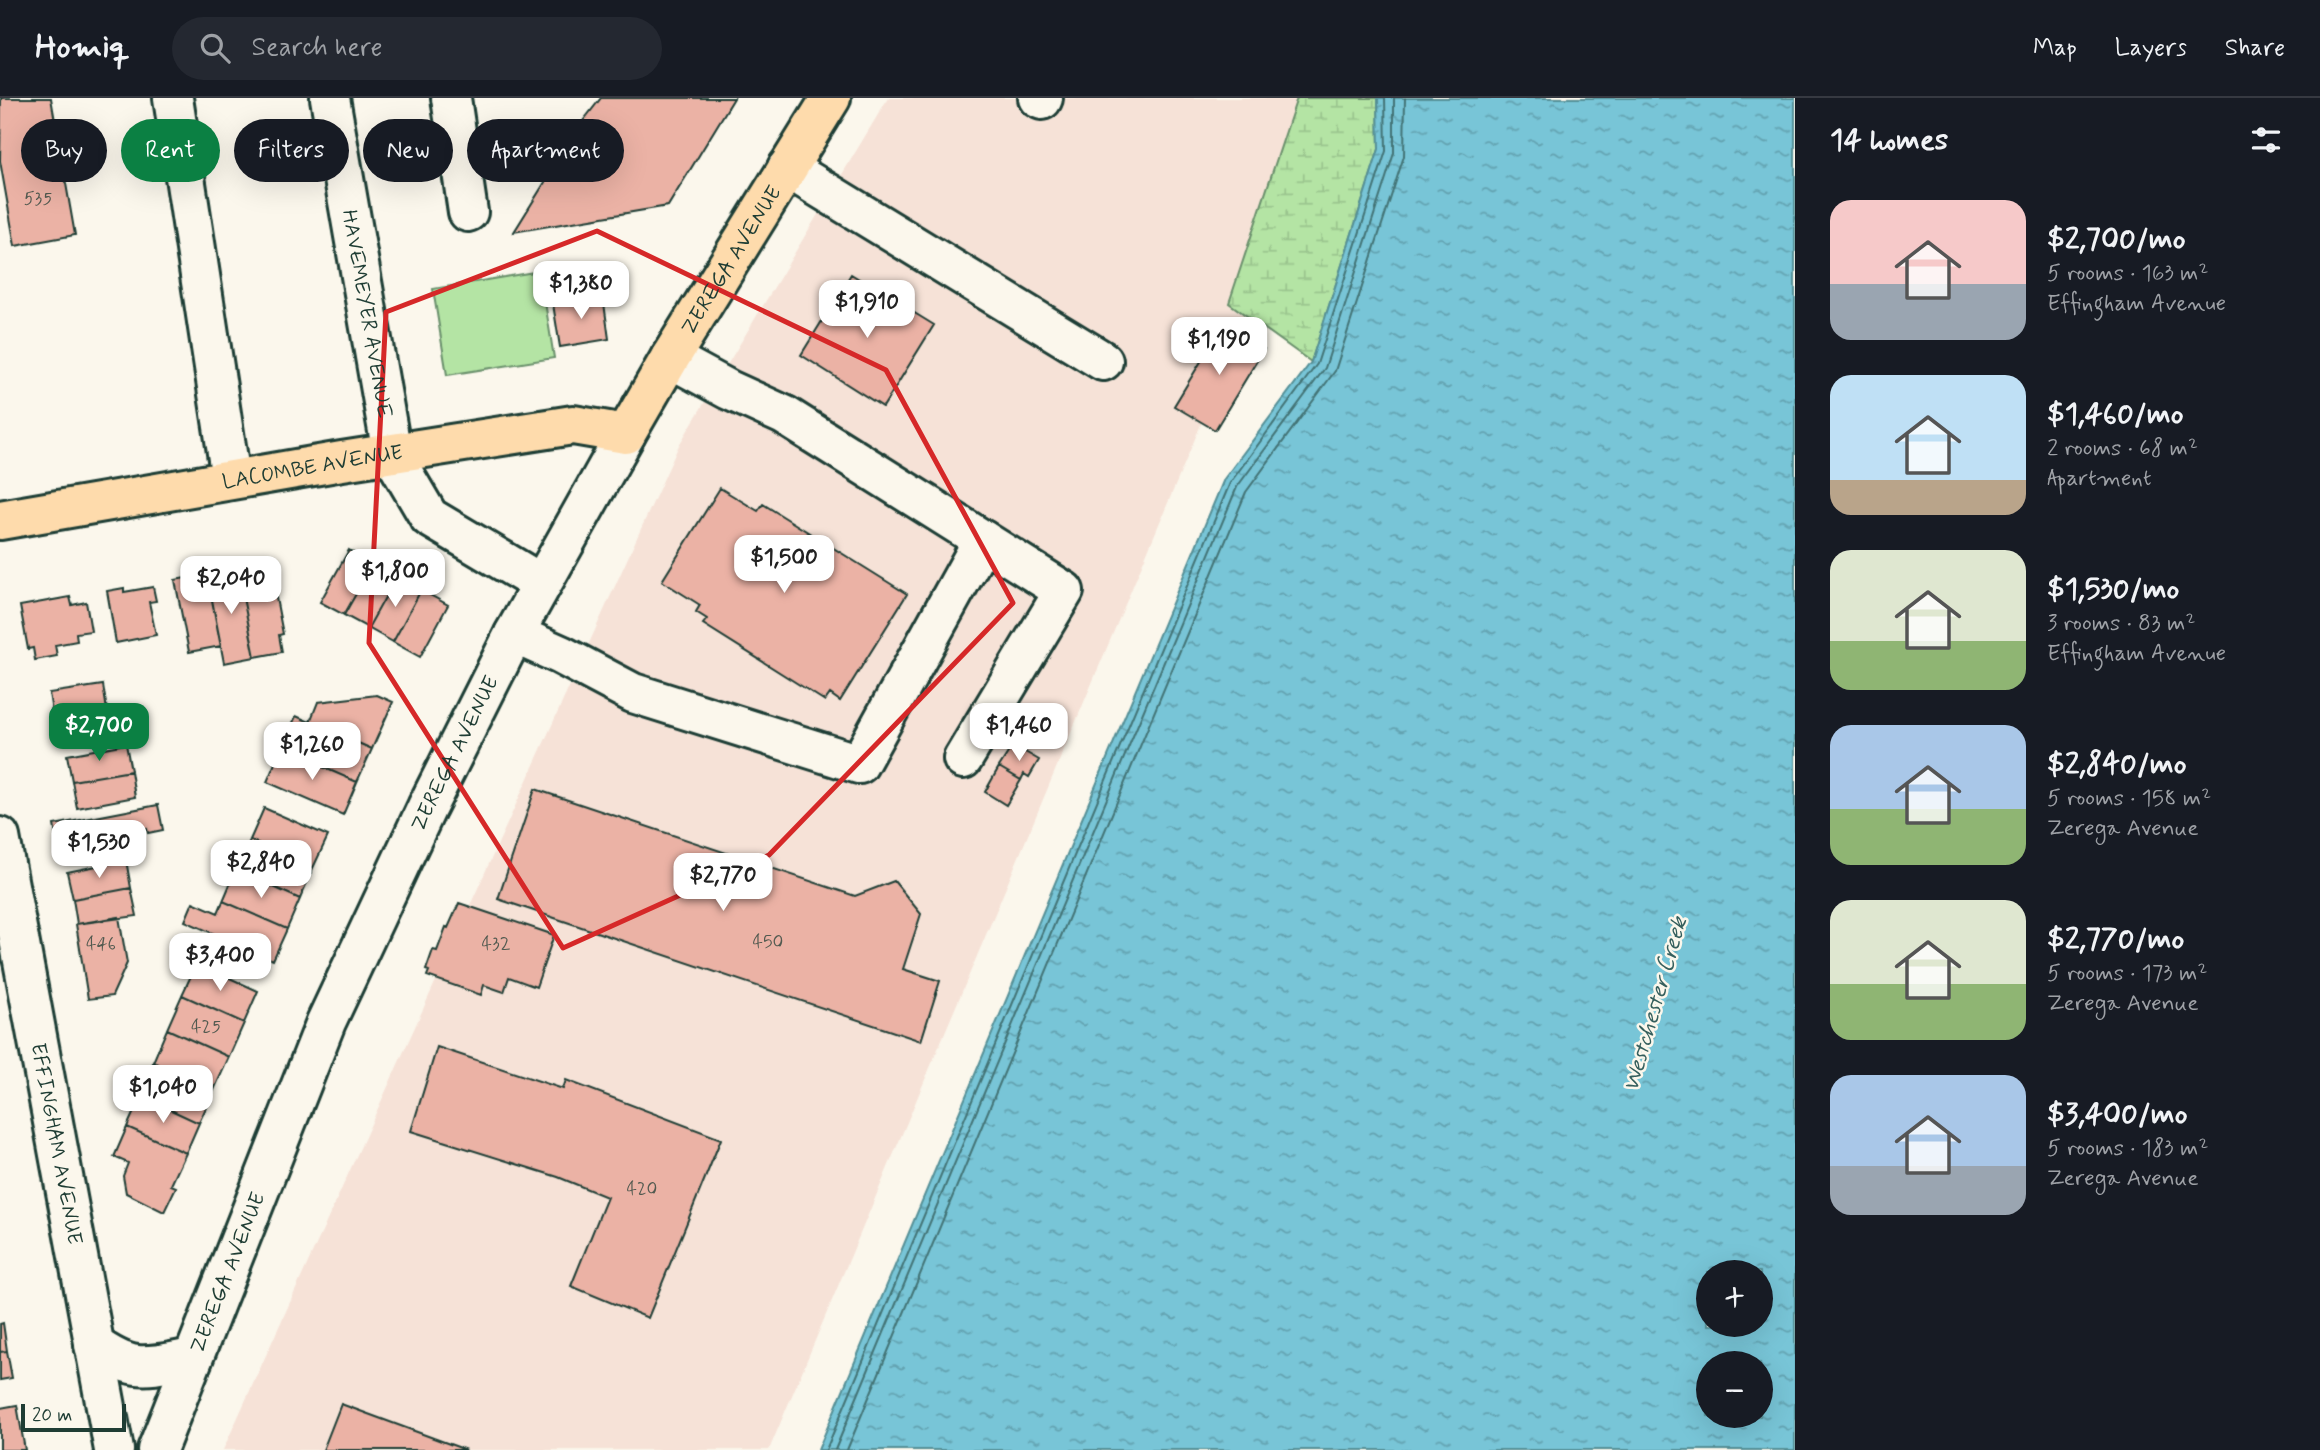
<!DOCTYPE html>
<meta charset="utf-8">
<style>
body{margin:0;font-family:Mynerve,sans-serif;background:#242831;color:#f1f3f6;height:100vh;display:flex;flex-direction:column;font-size:26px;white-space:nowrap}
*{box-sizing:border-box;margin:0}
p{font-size:23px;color:#9ea1a6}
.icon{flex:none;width:38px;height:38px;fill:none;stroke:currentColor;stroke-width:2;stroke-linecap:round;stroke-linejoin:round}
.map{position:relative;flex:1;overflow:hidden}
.details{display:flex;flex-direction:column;background:#171b24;width:525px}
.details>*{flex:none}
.top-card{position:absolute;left:21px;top:21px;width:665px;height:63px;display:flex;gap:14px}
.controls{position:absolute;left:1696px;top:1162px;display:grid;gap:14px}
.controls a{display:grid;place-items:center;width:77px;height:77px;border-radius:50%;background:#171b24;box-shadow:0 7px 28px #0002;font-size:35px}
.scale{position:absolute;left:21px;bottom:18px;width:105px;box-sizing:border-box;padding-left:7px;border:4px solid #1f3d34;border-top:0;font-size:19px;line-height:24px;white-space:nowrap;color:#1f3d34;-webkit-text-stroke:5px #fbf7ec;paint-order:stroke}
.price{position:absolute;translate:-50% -60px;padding:0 16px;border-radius:14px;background:#fff;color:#222;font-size:23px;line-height:46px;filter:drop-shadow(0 2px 4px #0008)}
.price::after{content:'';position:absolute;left:50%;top:42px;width:21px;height:16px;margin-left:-10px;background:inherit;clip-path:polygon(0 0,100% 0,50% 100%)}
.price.active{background:#0b8043;color:#fff}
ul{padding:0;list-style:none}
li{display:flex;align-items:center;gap:21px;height:175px;padding:0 35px}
li span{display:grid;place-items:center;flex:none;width:196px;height:140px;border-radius:21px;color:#555}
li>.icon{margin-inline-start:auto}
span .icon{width:84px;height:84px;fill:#fffc;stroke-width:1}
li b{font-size:30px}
h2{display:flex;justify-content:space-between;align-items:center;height:84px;padding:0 35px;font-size:30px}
.tag{padding:0 24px;border-radius:32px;background:#171b24;box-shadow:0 7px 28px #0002;font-size:24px;line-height:63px}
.tag.active{background:#0b8043;color:#fff}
header{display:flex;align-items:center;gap:42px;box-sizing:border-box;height:98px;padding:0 35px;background:#171b24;border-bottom:2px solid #363941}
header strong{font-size:33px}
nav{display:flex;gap:38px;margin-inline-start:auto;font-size:24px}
.search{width:490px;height:63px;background:#242831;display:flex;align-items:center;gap:18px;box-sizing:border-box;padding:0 24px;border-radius:38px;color:#9ea1a6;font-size:26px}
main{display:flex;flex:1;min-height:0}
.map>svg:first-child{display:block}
</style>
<header>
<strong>Homiq</strong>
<div class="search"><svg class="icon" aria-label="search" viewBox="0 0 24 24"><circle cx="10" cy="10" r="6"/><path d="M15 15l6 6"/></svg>Search here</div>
<nav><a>Map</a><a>Layers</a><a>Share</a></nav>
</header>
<main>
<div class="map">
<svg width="1795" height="1352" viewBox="0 0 1795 1352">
<defs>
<pattern id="wetland-marsh" width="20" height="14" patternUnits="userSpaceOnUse" patternTransform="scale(1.75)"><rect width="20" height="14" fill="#b4e4a4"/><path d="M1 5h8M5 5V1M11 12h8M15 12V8" fill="none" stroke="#9ac48e"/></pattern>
<pattern id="water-ripples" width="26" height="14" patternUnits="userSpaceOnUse" patternTransform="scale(1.75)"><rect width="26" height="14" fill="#78c5d7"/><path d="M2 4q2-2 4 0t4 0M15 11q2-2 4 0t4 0" fill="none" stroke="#62a1af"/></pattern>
</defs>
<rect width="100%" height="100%" fill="#fbf7ec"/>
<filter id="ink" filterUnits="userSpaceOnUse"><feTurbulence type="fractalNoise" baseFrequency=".0143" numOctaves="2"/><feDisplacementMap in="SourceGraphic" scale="14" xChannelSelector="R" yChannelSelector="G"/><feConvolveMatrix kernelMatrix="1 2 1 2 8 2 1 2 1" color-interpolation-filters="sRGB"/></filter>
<g filter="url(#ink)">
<path fill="#f6e2d7" d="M888,0H1326L1325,32L769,1352H223L679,347Z"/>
<path fill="url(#wetland-marsh)" stroke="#6a906c" stroke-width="2" d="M1297,0H1378L1379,51L1311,264L1229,205Z"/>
<path fill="#b4e4a4" stroke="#6a906c" stroke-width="2" d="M540,173L554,260L447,277L433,191Z"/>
<path fill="url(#water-ripples)" stroke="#548f96" stroke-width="2" fill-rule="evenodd" d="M1378,0H1795V1352H818L1224,381L1311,264L1379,51ZM1708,1174H1760V1227H1708ZM1708,1265H1760V1318H1708Z"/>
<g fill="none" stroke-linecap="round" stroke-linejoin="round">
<path stroke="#437375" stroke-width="2" d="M826,1352L1230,385L1317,266L1386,53L1385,0
M835,1352L1237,389L1325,270L1394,55V0
M847,1352L1246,394L1335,273L1404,58L1405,0"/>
</g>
<path fill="#ebb2a5" stroke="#1f3d34" stroke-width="2" d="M1,0H51L75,137L15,148L0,63Z
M601,0H734L668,108L514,134L583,23Z
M851,176L934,227L883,309L801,257Z
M603,198L609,241L560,249L553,206Z
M1223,227L1264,251L1215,332L1174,308Z
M720,390L758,413L763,406L907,496L840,603L830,596L825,603L703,526L707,521L696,514L700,507L662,483Z
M349,452L373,466L344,517L320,504Z
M269,464L283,536L279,537L282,554L255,559L237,470Z
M373,466L397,478L368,530L344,517Z
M237,470L255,559L224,565L207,476Z
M207,476L221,548L189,554L175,482Z
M397,478L421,492L393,544L368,530Z
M153,489L156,503L149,504L156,537L116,545L107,493L124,490V494Z
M421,492L448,507L420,559L393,544Z
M70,499L72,507L86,504L91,533L76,535L77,543L55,547L57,558L35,562L33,550L28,551L20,508Z
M103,587L109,625L75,631L76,638L62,640L58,613L52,614L49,595Z
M377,597L393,604L372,651L310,624L318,604Z
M296,618L372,651L357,684L281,651Z
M126,646L131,673L72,683L67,657Z
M1013,647L1039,662L1029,679L1024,676L1021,682L999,669Z
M281,651L357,684L343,717L267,684Z
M999,669L1021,682L1006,707L985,694Z
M131,673L135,699L77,710L72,683Z
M535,691L855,798L894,783L921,816L903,871L940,883L921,943L498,801Z
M158,707L163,732L148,735L147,731L124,735L127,751L74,762L71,746L58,748L54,727Z
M264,710L328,738L313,770L250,742Z
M250,742L313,770L300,801L236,772Z
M126,762L131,790L73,801L67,774Z
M236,772L300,801L287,831L223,803Z
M131,790L137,818L77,826L73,801Z
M223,803L287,831L273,862L185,823L193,804L218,815Z
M459,805L554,837L536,889L509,879L504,894L484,887L481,897L427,878L429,873L426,872L433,852L437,853L446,829L448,830Z
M119,819L127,865L112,898L88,901L76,826Z
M197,865L258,893L244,925L182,897Z
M182,897L244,925L229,959L167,931Z
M167,931L229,959L214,992L153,964Z
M437,949L563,991L566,982L721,1041L648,1220L571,1188L607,1099L558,1079L411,1033Z
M153,964L214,992L199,1025L138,997Z
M141,998L199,1025L186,1055L127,1029Z
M127,1029L186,1055L171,1087L176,1089L164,1114L126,1095L123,1078L128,1065L114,1059Z
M3,1225L7,1253L0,1254V1226Z
M7,1253L12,1280L0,1282V1254Z
M341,1306L466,1352H323Z
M17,1307L25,1352H0V1310Z"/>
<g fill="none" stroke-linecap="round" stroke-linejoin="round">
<g stroke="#1f3d34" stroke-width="44">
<g id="minor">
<path d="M173,0L231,381"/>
<path id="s1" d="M330,0L392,356L429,419L540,485"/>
<path d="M451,0L468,114"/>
<path d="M1038,0L1042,2L1043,0"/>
<path d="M787,70L1103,263"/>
<path d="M670,260L729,292L784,317L1064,493L963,661"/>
<path d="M514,536L561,557L633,595L859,666L983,442"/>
<path id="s2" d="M0,739L114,1352"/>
<path d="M94,1247C135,1276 147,1268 193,1260"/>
<path id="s3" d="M157,1352L326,924L427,709L514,536L626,336"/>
</g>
</g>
<g stroke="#1f3d34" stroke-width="44">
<g id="major">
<path id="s4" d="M0,422L342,363L573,327L626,336L670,260L831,0"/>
</g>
</g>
<use href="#minor" stroke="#fbf7ec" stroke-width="38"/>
<use href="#major" stroke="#fedbac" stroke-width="38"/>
</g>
</g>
<path fill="none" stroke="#d62828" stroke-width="5" stroke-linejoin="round" d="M597,133L886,272L1013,505L769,757L563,850L369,545L386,214Z"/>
<g text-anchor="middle" stroke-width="5" stroke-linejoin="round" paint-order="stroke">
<g font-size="18" fill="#525a50">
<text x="38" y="106">535</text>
<text x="768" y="849">450</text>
<text x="101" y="851">446</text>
<text x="496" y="851">432</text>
<text x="206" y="934">425</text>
<text x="642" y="1096">420</text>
</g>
<g font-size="21" fill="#1f3d34" stroke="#fbf7ec">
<text dy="7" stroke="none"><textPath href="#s4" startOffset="838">ZEREGA AVENUE</textPath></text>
<text dy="7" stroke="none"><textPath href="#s1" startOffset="219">HAVEMEYER AVENUE</textPath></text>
<text dy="7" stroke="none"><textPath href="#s4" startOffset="317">LACOMBE AVENUE</textPath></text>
<text dy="7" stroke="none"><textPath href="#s3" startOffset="758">ZEREGA AVENUE</textPath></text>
<text dy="7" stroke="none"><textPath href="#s2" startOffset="312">EFFINGHAM AVENUE</textPath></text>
<text dy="7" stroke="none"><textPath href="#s3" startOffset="191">ZEREGA AVENUE</textPath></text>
</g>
<g font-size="23" font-style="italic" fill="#355f5d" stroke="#fbf7ec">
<text transform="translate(1654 906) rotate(-74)" y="8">Westchester Creek</text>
</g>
</g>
</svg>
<div class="controls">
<a>+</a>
<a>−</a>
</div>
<div class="scale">20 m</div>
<b class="price" style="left:581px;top:223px">$1,380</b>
<b class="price" style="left:867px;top:242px">$1,910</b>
<b class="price" style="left:1219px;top:279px">$1,190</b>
<b class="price" style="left:784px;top:497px">$1,500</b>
<b class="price" style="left:395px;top:511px">$1,800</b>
<b class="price" style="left:231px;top:518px">$2,040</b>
<b class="price active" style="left:99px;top:665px">$2,700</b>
<b class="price" style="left:1019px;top:665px">$1,460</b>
<b class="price" style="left:312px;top:684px">$1,260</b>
<b class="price" style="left:99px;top:782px">$1,530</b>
<b class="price" style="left:261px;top:802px">$2,840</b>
<b class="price" style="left:723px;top:815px">$2,770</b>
<b class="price" style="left:220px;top:895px">$3,400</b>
<b class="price" style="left:163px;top:1027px">$1,040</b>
<div class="top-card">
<a class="tag">Buy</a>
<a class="tag active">Rent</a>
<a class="tag">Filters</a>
<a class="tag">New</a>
<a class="tag">Apartment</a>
</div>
</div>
<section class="details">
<h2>14 homes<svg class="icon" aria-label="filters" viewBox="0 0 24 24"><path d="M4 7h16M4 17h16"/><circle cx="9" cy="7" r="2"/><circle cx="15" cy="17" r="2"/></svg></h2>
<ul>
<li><span style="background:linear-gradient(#f6c9c9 60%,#9aa5b1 0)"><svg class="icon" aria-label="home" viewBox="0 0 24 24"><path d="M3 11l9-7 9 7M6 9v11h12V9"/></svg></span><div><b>$2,700/mo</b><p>5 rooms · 163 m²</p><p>Effingham Avenue</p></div></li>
<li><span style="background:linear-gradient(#bfe0f5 75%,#b9a48a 0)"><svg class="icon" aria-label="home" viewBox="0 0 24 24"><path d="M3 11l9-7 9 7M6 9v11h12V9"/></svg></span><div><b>$1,460/mo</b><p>2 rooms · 68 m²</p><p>Apartment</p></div></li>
<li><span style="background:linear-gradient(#dfe7d0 65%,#8fb573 0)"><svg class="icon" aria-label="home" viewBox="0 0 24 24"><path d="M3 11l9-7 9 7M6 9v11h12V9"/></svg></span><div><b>$1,530/mo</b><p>3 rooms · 83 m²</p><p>Effingham Avenue</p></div></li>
<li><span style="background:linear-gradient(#a9c7e8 60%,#8fb573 0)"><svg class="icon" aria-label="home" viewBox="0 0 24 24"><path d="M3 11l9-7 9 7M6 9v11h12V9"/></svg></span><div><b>$2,840/mo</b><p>5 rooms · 158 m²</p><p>Zerega Avenue</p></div></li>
<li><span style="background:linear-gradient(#dfe7d0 60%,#8fb573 0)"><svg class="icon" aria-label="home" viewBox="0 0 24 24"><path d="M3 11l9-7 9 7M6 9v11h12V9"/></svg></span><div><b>$2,770/mo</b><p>5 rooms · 173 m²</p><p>Zerega Avenue</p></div></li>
<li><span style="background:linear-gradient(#a9c7e8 65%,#9aa5b1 0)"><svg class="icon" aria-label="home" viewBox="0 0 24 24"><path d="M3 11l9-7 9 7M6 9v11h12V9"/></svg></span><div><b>$3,400/mo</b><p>5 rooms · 183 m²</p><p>Zerega Avenue</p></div></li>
</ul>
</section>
</main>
